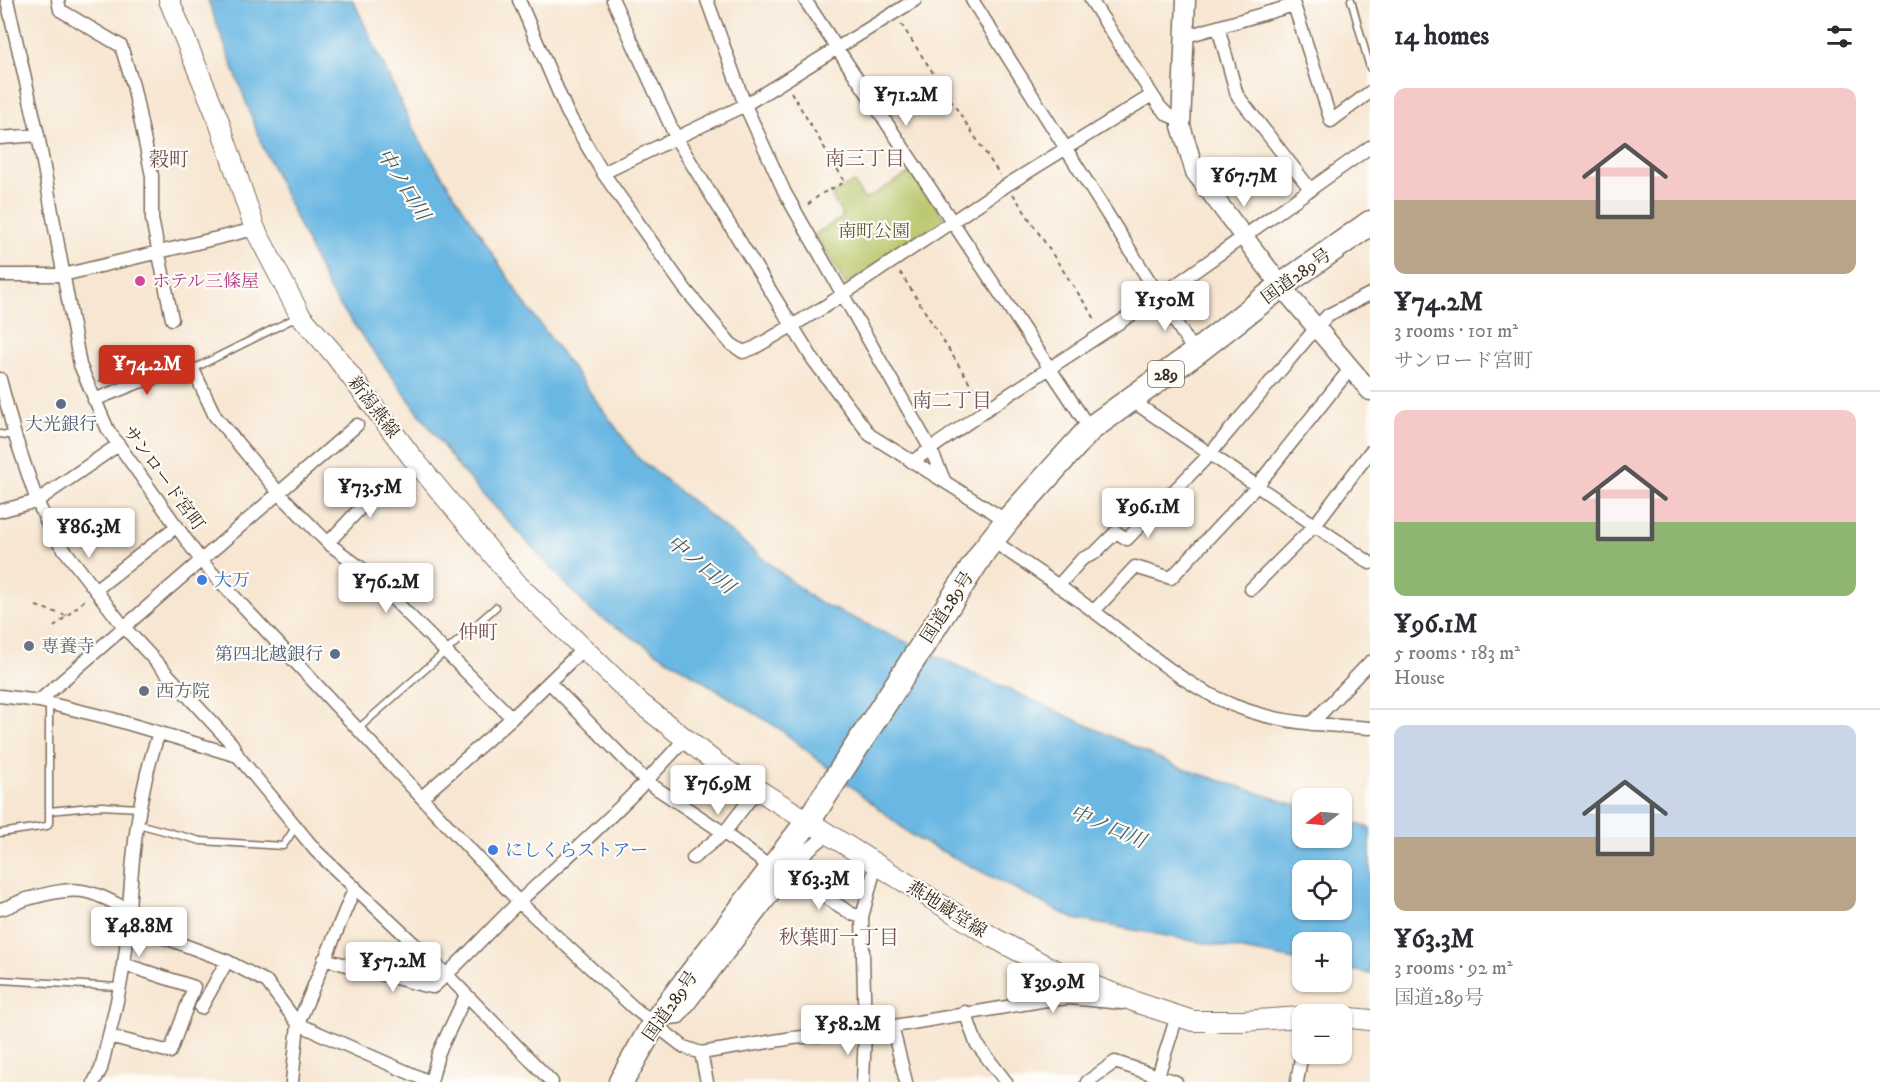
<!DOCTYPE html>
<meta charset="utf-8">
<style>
body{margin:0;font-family:"IM FELL DW Pica","Noto Serif JP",serif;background:#f7f7f7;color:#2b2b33;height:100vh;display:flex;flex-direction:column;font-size:22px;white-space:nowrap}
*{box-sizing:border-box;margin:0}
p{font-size:20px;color:#7c7c81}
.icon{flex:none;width:33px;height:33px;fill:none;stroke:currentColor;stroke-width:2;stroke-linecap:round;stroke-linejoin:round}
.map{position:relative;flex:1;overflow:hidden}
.details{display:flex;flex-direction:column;background:#fff;width:510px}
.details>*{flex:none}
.needle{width:39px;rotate:254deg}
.tools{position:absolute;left:1292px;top:788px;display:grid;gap:12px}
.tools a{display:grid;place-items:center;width:60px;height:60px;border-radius:12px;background:#fff;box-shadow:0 2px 4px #0004;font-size:30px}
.price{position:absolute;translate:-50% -51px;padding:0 14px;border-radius:6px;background:#fff;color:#222;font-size:20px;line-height:39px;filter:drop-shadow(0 2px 3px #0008)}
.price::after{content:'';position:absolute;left:50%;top:36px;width:18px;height:14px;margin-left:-9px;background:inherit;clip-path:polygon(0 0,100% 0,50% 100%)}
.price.selected{background:#c8321e;color:#fff}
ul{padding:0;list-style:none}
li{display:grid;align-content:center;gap:12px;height:318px;padding:0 24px}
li+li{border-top:2px solid #e1e1e2}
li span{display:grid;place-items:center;height:186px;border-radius:12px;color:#555}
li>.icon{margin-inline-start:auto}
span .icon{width:108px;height:108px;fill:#fffc;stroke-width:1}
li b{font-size:26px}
h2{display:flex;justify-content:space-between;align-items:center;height:72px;padding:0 24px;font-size:26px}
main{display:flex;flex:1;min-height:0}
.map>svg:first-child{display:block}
</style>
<main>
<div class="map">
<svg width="1370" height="1082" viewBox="0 0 1370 1082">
<rect width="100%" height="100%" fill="#fdfcf7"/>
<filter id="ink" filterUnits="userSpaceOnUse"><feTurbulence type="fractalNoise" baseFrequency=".0167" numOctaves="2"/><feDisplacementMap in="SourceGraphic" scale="12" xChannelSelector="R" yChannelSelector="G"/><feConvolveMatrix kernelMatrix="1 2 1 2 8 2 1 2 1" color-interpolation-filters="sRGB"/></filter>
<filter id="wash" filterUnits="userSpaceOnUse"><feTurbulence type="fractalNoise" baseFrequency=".008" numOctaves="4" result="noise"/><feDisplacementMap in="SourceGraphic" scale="24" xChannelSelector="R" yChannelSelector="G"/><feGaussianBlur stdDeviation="1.35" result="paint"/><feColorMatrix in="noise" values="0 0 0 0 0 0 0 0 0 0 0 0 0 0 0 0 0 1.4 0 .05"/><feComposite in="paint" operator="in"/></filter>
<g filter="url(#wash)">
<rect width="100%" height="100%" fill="#f7e6d1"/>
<path fill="#b6c365" stroke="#787642" stroke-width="1.5" d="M914,170L946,222L846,285L815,234L843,217L831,195L853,182L865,200Z"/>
<path fill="#69b7e3" stroke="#527080" stroke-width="1.5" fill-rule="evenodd" d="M208,0H353L416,135L523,301L638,458L816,601L1178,767L1302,807V837H1341V819L1370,828V974L1341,968V942H1302V961L1074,919L914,837L780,729L592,612L460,469L330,292L262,145ZM1302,870H1341V909H1302Z"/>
</g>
<g filter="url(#ink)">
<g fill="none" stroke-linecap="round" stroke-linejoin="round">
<g stroke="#7d6c5d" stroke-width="9">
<path id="lane" d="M1351,0L1370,68
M193,369L297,317
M0,434L14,436
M359,728L496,607
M49,811L101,806L140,808
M138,824L201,841L283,846L295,828
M0,833L47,826L49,823V704
M0,980L118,987"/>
</g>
<g stroke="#7d6c5d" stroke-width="15">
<path id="street" d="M7,0L38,135L80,365L108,430L202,562L519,902L634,1008L684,1047L701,1053L793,1038L865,1031L1047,1000L1070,998L1122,1003
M58,0L60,10L121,46L133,85L152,176V219L172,319
M519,0L567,112L603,173L685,289L731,344L743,352L754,348L824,307L1007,185L1152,95
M613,0L677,140L814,361L870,435L945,482
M707,0L745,105L785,193L930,448L945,482L1007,521
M805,0L1090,429
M972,0L1195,353
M1091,0L1160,107L1168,115L1180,120
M1218,27L1237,95L1311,190
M1183,37L1294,5L1331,121L1370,92
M0,138L38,135
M603,173L745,105L915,0
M0,275H63L255,229
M0,379L15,436L37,501L53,535L124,627L232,744L238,756
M94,400L139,382L193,369L215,416L279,493L328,543L365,571L512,718
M1131,400L1370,563
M912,462L987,409L1160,296L1370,147
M0,511L37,501L118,445
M992,540C1026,564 1062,587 1096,613C1143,648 1191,693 1249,711C1288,724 1329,725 1370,728
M328,543L390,476
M1058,586L1082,559L1095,553L1116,532L1127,539L1209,455L1316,328L1328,315L1370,294
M1251,589L1314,526L1370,452
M95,590L177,526
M1094,611L1135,567L1171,578L1256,487L1350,369
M549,682L647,782L724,833L766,864
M0,696L39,701L109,718L238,756L316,851L447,975L552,1082
M39,701L357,425
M1311,724L1370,662
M422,797L512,718L583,649
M693,858L724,833L757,790
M789,874L852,914L862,917
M0,909C11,907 20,900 31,898C77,885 87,888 128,910
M128,924L227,961L267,982L298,1024L430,1082
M324,959L422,985L431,960
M422,985L433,987C464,960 491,928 521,900C577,848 634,797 684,740
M201,1008L227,961
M965,1012L976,1043L1006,1082
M660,1019L679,1017L807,851L829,833
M892,1026L906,1082
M109,1036L170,1052L194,987L123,964
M701,1053L707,1082
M1158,1076L1177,1016
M94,1082L101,1069C112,1022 126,972 128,924C132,860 137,794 159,733
M292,1082L298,1024L355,887
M431,1082L438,1054L466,995
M863,1082L865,1031L862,917L876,864
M1087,1082L1115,1062L1176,1082
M1297,1082L1302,1053"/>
</g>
<g stroke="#7d6c5d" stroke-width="21">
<path id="secondary" d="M1186,0L1181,126L1195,172L1281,286L1370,391"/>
</g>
<g stroke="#7d6c5d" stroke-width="22">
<path id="primary" d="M169,0L218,119L255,229L300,315L334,354L411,456L519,586L640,703L720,766L994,938L1058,972L1141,1004L1193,1021H1242L1302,1017
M1341,1017L1370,1020"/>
</g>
<g stroke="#7d6c5d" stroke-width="27">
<path id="highway" d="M621,1082L655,1022L809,820L985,549L1007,521L1090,429L1195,353L1281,286L1370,223"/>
</g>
<path stroke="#7d6c5d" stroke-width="2" stroke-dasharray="4.5 4.5" stroke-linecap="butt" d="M901,24L1000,175
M791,92L845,182L821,194L806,206
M1013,194L1097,322
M900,272L980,399
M99,381L160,356
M36,606L67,616
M54,627L86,599"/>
<use href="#lane" stroke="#fff" stroke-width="6"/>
<use href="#street" stroke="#fff" stroke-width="12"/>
<use href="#secondary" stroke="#fff" stroke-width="18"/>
<use href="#primary" stroke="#fff" stroke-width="20"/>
<use href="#highway" stroke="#fff" stroke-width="24"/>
</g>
</g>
<circle fill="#d1479c" stroke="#fdfcf7" stroke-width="2" cx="140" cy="281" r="6"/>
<g fill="#5c6f8a" stroke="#fdfcf7" stroke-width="2">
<circle cx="61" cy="404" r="6"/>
<circle cx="335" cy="654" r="6"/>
</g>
<g fill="#3f7fe0" stroke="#fdfcf7" stroke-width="2">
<circle cx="202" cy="580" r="6"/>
<circle cx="493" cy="850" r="6"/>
</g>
<g fill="#6b7280" stroke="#fdfcf7" stroke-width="2">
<circle cx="29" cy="646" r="6"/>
<circle cx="144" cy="691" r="6"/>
</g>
<g text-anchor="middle" stroke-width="4.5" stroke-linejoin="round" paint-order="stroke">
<rect fill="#fdfcf7" stroke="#75695f" stroke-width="1.5" x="1148" y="361" width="36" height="26" rx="4.5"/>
<g font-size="16" font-weight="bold" fill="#3b2a1e">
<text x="1166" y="380">289</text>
</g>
<g font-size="18" fill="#605833" stroke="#fdfcf7">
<text x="874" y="237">南町公園</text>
</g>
<g font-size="18" fill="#3b2a1e" stroke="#fdfcf7">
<text transform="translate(1296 276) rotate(-36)" y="6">国道289号</text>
<text transform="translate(374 407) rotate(53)" y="6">新潟燕線</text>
<text transform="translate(164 478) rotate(54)" y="6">サンロード宮町</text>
<text transform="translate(947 607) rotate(-57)" y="6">国道289号</text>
<text transform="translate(947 909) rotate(32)" y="6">燕地蔵堂線</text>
<text transform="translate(670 1006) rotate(-55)" y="6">国道289号</text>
</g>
<g font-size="18" fill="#b23c85" stroke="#fdfcf7" text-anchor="start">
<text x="152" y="287">ホテル三條屋</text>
</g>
<g font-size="18" fill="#4e5e75" stroke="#fdfcf7">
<text x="61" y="430">大光銀行</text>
<text x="323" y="660" text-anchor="end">第四北越銀行</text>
</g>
<g font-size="18" fill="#366cbe" stroke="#fdfcf7" text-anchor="start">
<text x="214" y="586">大万</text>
<text x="505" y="856">にしくらストアー</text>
</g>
<g font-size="18" fill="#5b616d" stroke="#fdfcf7" text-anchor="start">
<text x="41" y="652">専養寺</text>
<text x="156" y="697">西方院</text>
</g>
<g font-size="20" fill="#745156" stroke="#fdfcf7">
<text x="865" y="165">南三丁目</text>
<text x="169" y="166">穀町</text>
<text x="952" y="407">南二丁目</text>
<text x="478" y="639">仲町</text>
<text x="839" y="944">秋葉町一丁目</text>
</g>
<g font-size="20" font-style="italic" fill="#4b5b63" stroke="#fdfcf7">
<text transform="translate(404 184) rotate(58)" y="7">中ノ口川</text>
<text transform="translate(701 564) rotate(39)" y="7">中ノ口川</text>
<text transform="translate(1108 826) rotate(23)" y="7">中ノ口川</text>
</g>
</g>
</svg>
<div class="tools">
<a><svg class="needle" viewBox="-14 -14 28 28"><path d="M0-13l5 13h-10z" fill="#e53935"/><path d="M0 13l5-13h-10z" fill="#7c7c81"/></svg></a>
<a><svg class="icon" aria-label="locate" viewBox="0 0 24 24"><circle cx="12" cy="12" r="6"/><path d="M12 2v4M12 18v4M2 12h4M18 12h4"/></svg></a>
<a>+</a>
<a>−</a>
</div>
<b class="price" style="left:906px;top:127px">¥71.2M</b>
<b class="price" style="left:1244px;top:208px">¥67.7M</b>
<b class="price" style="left:1165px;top:332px">¥150M</b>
<b class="price selected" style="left:147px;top:396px">¥74.2M</b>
<b class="price" style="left:370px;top:519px">¥73.5M</b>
<b class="price" style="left:1148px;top:539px">¥96.1M</b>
<b class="price" style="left:89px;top:559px">¥86.3M</b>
<b class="price" style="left:386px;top:614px">¥76.2M</b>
<b class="price" style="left:718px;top:816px">¥76.9M</b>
<b class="price" style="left:819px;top:911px">¥63.3M</b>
<b class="price" style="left:139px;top:958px">¥48.8M</b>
<b class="price" style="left:393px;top:993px">¥57.2M</b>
<b class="price" style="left:1053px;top:1014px">¥39.9M</b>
<b class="price" style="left:848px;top:1056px">¥58.2M</b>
</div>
<section class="details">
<h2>14 homes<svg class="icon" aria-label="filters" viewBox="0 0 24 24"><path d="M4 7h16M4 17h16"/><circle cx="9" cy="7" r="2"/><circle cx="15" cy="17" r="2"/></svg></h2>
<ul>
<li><span style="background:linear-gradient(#f6c9c9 60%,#b9a48a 0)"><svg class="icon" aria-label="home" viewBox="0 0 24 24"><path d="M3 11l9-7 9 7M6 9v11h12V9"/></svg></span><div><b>¥74.2M</b><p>3 rooms · 101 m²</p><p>サンロード宮町</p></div></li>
<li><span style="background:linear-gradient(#f6c9c9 60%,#8fb573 0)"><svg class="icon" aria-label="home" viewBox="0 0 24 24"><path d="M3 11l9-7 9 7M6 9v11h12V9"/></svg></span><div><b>¥96.1M</b><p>5 rooms · 183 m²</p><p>House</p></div></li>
<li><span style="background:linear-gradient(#c9d6e8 60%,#b9a48a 0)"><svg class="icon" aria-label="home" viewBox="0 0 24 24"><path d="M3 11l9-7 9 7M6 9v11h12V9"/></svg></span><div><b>¥63.3M</b><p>3 rooms · 92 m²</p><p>国道289号</p></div></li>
</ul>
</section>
</main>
